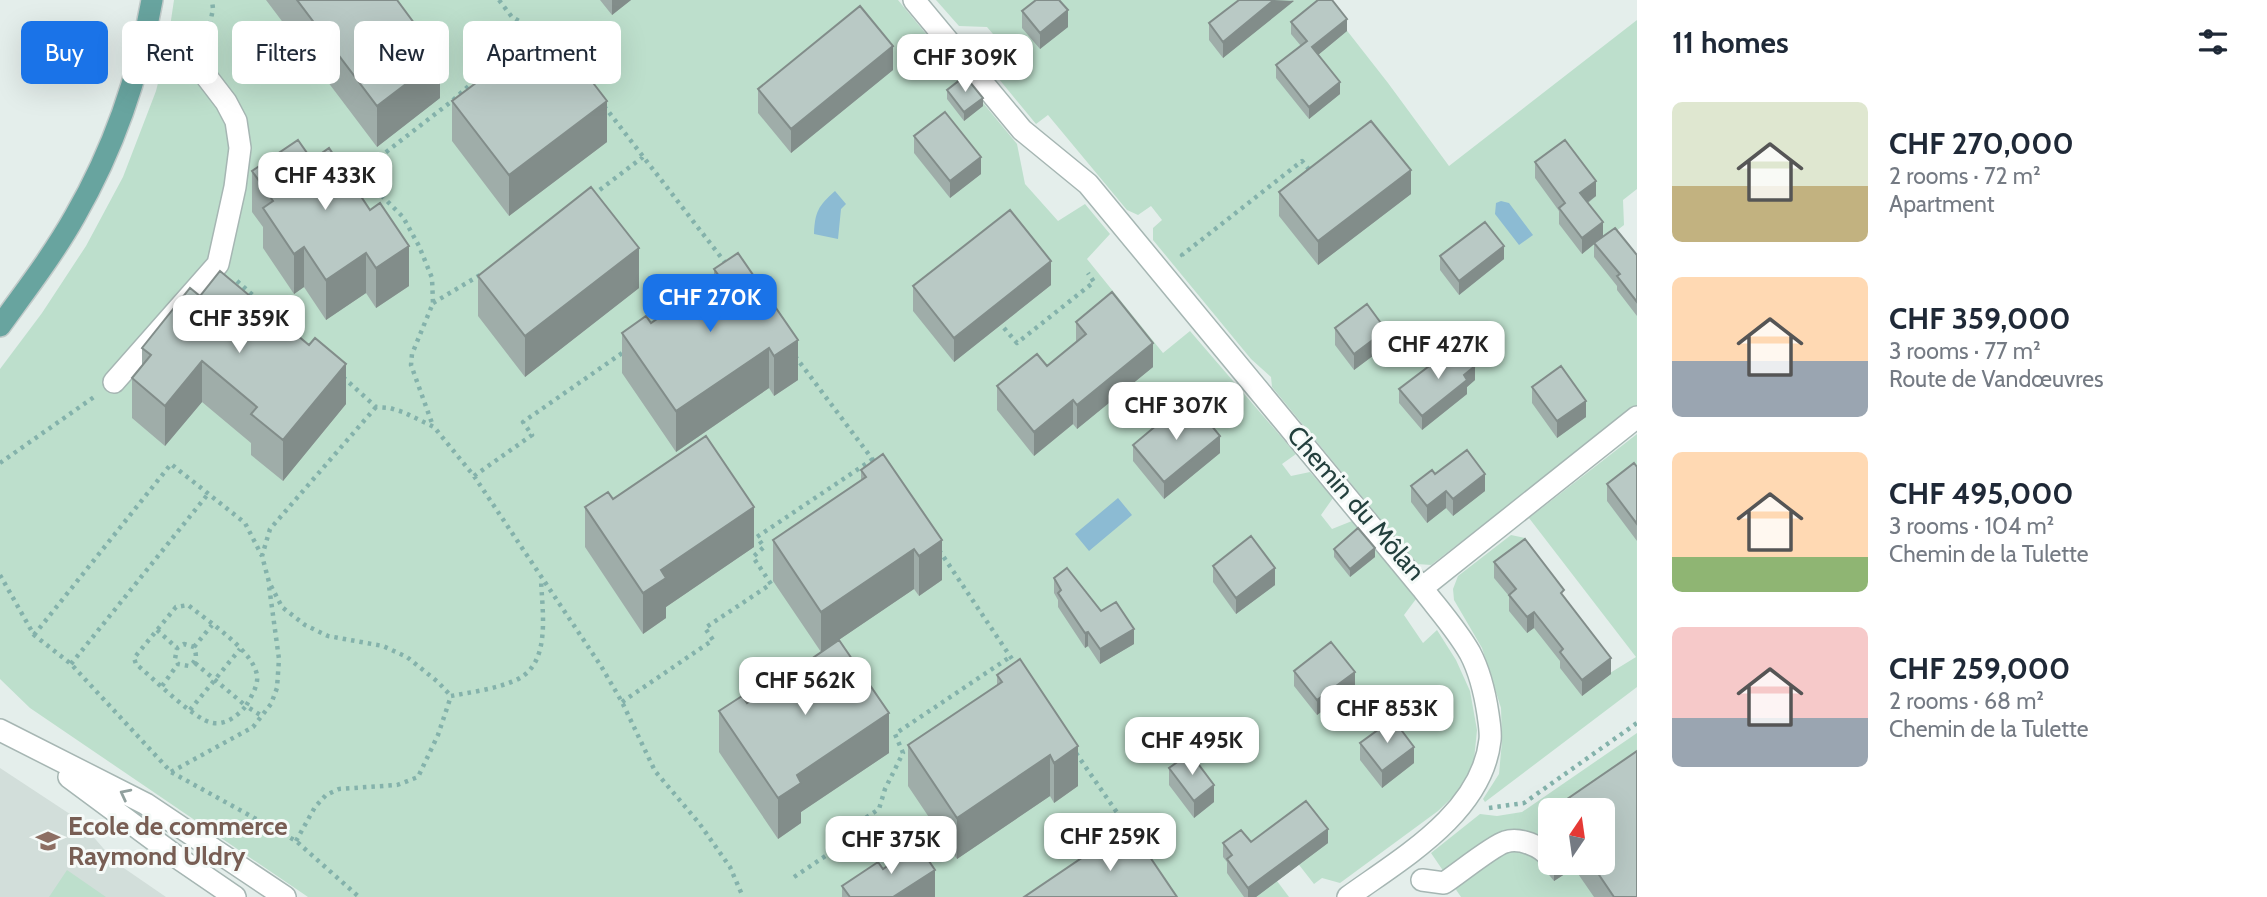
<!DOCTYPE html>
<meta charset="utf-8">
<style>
body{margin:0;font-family:Cabin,sans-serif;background:#f6f6f7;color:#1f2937;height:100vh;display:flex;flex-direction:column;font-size:26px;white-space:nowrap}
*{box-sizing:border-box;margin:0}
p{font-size:23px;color:#747a83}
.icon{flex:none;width:38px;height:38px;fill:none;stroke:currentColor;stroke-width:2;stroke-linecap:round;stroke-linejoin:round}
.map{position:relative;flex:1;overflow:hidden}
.panel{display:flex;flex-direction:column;background:#fff;width:630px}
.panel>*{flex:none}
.guide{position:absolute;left:21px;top:21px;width:665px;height:63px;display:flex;gap:14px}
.needle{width:46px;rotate:13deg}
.tools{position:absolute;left:1538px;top:798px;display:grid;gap:14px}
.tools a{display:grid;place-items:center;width:77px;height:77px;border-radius:10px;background:#fff;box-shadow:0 7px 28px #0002;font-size:35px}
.price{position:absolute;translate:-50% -60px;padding:0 16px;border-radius:14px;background:#fff;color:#222;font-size:23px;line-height:46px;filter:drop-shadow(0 2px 4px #0008)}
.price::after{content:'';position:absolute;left:50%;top:42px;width:21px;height:16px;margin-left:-10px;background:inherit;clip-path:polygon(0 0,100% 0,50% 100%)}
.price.current{background:#1a73e8;color:#fff}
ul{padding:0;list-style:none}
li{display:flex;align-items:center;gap:21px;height:175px;padding:0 35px}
li span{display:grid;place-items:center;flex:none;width:196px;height:140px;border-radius:10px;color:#555}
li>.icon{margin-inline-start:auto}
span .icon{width:84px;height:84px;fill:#fffc;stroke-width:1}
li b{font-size:30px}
h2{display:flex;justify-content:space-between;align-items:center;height:84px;padding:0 35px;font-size:30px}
.tag{padding:0 24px;border-radius:10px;background:#fff;box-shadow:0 7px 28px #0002;font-size:24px;line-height:63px}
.tag.current{background:#1a73e8;color:#fff}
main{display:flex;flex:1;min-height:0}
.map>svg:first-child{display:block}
</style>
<main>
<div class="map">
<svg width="1637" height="897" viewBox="0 0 1637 897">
<rect width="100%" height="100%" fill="#e4eeeb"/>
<path fill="#d2deda" d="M0,768L79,820L115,862L166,897H0Z"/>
<path fill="#bddfcc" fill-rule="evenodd" d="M174,0H898L1017,144L1025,184L1058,221L1085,204L1110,234L1087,259L1163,353L1190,331L1296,454L1282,464L1291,476L1310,472L1333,498L1321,515L1332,529L1352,521L1416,599L1404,615L1423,643L1437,630L1456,660L1470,691L1477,730L1474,760L1461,789L1438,811L1340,883L1322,878L1314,884L1296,861L1274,877L1289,897H308L30,708L0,679V369L42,313L86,246L123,177L156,91L167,47Z
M936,0H1323L1388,83L1449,166L1637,20V189L1623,200L1624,225L1611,235L1637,269V406L1431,565L1417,564L1272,387L1271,377L1251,359L1153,240V228L1162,220L1151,206L1138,215L1127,210L1048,115L1036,124L980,56L999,41L987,27L959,26Z
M1637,434V687L1485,802L1483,799L1499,774L1502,741L1501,708L1482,648L1454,600L1453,589L1458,576L1511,535L1525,538L1533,548L1522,557L1610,673L1636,657L1529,518Z
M1637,733V897H1461L1431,853L1480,814L1497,816L1522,812ZM1550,810H1603V863H1550Z
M67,870L106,897H49Z"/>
<path fill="#8cbbd3" d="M835,191L846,204L841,209L838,239L814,234C815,212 818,206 835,191Z
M1501,201L1509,203L1533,235L1519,245L1495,214L1496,203Z
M1118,498L1132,515L1089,551L1075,534Z"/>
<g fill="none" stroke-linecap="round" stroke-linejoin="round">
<g stroke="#a6b6b3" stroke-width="24">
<path id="minor" d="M914,0L1022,130L1088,184L1422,588C1438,609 1457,630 1470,653C1479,670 1485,694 1488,714C1489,722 1491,732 1490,740C1482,813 1402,858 1348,897
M114,382L218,264L235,187L240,148L236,121L226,102L203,72L201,57L172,48L143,43
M1422,588L1637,417
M0,730L146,804L285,897
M69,777L181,860L235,897
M1422,880L1444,883C1458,874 1492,846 1505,842C1519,837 1542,846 1550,858"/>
</g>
<g stroke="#c1cac9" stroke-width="24">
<path id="major" d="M0,326C26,290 53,255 75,216C113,150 139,75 152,0"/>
</g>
<path stroke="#84b2ab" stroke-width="4.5" stroke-dasharray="3.5 5" stroke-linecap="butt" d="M499,0L512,17L545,36
M208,33L213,9L212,0
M604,106L727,265
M340,170L359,173L403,217L419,246L432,278L433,303L412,354L411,365L433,426
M359,173L452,101L532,29
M593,195L643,157
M1183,256L1182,255L1302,161L1312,173
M237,281L295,333
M433,303L480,275
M1004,328L1017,343L1094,282L1088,273
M795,356L876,464
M343,377L376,407L390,408L403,412L434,427L474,476L601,666L622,702L655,771L699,823L730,867L743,897
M376,407L270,529L262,556L269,582L282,607L305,625L328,636L383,646L407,657L438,682L451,696
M0,463L94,397
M474,476L532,435L523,422L625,351
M939,550L1018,668
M0,575L34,635L71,664L171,772L296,841L359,897
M157,630L177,648L184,644L194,647C197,656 197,661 189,666L178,664L175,659L177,648
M34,635L171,464L245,523L262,556
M194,647L212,625
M195,663L246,706C238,715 227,725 213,723C194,720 152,677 136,664L134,658L176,607L188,605C206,620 261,655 257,681C256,689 250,699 246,706L262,716
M71,664L208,494
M162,686L178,664
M451,696C472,692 496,689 516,680C552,664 542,611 541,579
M622,702L713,640L705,628L771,584L753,557L764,547L757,537L873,459
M190,710L240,649
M1076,753L1129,830
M171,772L253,727L271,704L277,688L279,659L269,586
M1489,808L1524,803L1637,723
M296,841L315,807L326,795L339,789L397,785L418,777L438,735L451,696
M794,877L848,841L843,833L879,809L885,789L903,753L895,734L1010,657"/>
<use href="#minor" stroke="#fff" stroke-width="21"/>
<use href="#major" stroke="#68a49f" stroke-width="21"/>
</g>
<path fill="#9fada9" d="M266,0H397L440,98L377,147Z
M600,0H631L612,15Z
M1294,0L1223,58L1209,40V23Z
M1022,11L1068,27L1040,49L1022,28Z
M1291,22L1347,31L1318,55L1340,94L1309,119L1276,78V65L1301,46L1291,34Z
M893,70L791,153L758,113V89Z
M947,90L983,106L964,121L947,99Z
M452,101L607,142L509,216L452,141Z
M914,136L981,174L950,198L914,153Z
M312,160L409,286L376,308L366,293L326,320L304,287L294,294L263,248V227L252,212V171Z
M1535,162L1596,196L1588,203L1603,237L1637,255V316L1617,290V286L1594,257V244L1582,254L1559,224V211L1535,178Z
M1279,192L1411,194L1318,265L1279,216Z
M1440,256L1504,259L1459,295L1440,270Z
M714,269L798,380L774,396L769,388L676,452L622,373V333L651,323L714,280Z
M478,276L639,288L525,377L478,316Z
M1051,285L954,362L913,311V286Z
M200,296L346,404L283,481L251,455V443L202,402L165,446L132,418V378L142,366V348Z
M1076,322L1153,367L1077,429L1073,424L1034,456L997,410V386L1047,366L1076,342Z
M1335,328L1386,346L1354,370L1335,345Z
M1475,380L1467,387V394L1422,430L1399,403V389Z
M1532,387L1586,417L1557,438L1532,403Z
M1175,420L1220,453L1164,499L1133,461V445Z
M1637,467V541L1607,501V484Z
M861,470L942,580L919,596L914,589L821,652L773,581V540L861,481Z
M1435,474L1485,491L1453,516L1446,508L1427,523L1411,502V486Z
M613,499L754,547L666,607V618L643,634L585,547V507Z
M1334,549L1375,557L1350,577L1334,557Z
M1494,562L1564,597L1611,674L1582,696L1560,668V661L1534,628L1527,633L1509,611V596L1494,578Z
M1213,566L1275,585L1236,614L1213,582Z
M1054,578L1101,611L1134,644L1100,664L1088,646L1085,648L1058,607V600L1054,593Z
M1294,671L1355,687L1317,715L1294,686Z
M997,675L1078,786L1054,803L1050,796L957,859L908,786V745L997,686Z
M747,703L889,753L801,812V823L778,839L719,752V711Z
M1360,743L1414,763L1382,788L1360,760Z
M1169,768L1214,802L1194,818L1169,785Z
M1545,840H1550V863H1603L1637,897H1594L1574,868L1554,881L1545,870Z
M1251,842L1328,843L1256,897H1244L1227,873V862L1223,857V843Z
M883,869L935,897H842V886Z"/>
<path fill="#828d8a" d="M612,0H631L612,15Z
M1274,0L1294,1L1223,58V42Z
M1068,10V27L1040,49V33Z
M1347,19V31L1312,60V47Z
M893,46V70L791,153V129Z
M440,58V98L377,147V106Z
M1340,82V94L1309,119V107Z
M983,98V106L964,121V112Z
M607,101V142L509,216V175Z
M981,157V174L950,198V181Z
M1411,170V194L1318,265V241Z
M1596,181V196L1580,208V193Z
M1603,222V237L1582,254V238Z
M409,246V286L376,308V268Z
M1504,246V259L1459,295V281Z
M304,247V287L294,294V254Z
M639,248V288L525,377V336Z
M366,253V293L326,320V280Z
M1051,261V285L954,362V338Z
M1386,330V346L1354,370V354Z
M798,340V380L774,396V356Z
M1153,343V367L1077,429V405Z
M769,348V388L676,452V411Z
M202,361V402L165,446V406Z
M346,364V404L283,481V440Z
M1475,366V380L1467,387V394L1422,430V416L1464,375Z
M1073,400V424L1034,456V432Z
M1586,401V417L1557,438V421Z
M1220,436V453L1164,499V482Z
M1485,474V491L1453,516V499Z
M1446,491V508L1427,523V506Z
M754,507V547L666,607V618L643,634V593L661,570Z
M942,540V580L919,596V556Z
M1375,548V557L1350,577V569Z
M914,549V589L821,652V612Z
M1275,568V585L1236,614V598Z
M1534,612V628L1527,633V617Z
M1134,629V644L1100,664V649Z
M1088,632V646L1085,648V633Z
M1611,658V674L1582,696V680Z
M1355,672V687L1317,715V700Z
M889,713V753L801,812V823L778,839V798L797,775Z
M1078,746V786L1054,803V763Z
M1414,747V763L1382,788V771Z
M1050,755V796L957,859V818Z
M1214,785V802L1194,818V801Z
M1328,829V843L1256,897H1248V888Z
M1554,863H1574V868L1554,881Z
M935,870V897H893Z"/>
<path fill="#b9c9c5" stroke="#828d8a" stroke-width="2" d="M297,0H397L440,58L377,106Z
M1036,0H1059L1068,10L1040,33L1022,11Z
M1239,0H1274L1223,42L1209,23Z
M1318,0H1332L1347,19L1312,47L1340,82L1309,107L1276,65L1307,41L1291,22Z
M860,6L893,46L791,129L758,89Z
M550,27L607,101L509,175L452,101Z
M965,76L983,98L964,112L947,90Z
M945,112L981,157L950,181L914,136Z
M1371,121L1411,170L1318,241L1279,192Z
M298,140L312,160L329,148L370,210L380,203L409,246L376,268L366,253L326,280L304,247L294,254L263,208L273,201L252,171Z
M1565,140L1596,181L1580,193L1603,222L1582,238L1559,208L1565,203L1535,162Z
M591,187L639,248L525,336L478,276Z
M1010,210L1051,261L954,338L913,286Z
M1485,222L1504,246L1459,281L1440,256Z
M1615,228L1637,255V302L1617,276L1620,274L1594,243Z
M738,253L798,340L774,356L769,348L676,411L622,333L646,316L651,323L719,276L714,269Z
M220,271L309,345L315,338L346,364L283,440L251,414L257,407L202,361L165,406L132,378L151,355L142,348L190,288L200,296Z
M1112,292L1153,343L1077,405L1073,400L1034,432L997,386L1037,354L1047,366L1086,334L1076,322Z
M1367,304L1386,330L1354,354L1335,328Z
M1460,347L1475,366L1464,375L1467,380L1422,416L1399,389L1445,354L1448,356Z
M1561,366L1586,401L1557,421L1532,387Z
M1194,404L1220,436L1164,482L1133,445L1170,414L1175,420Z
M706,436L754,507L661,570L666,578L643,593L585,507L608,492L613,499Z
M1467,450L1485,474L1453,499L1446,491L1427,506L1411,486L1432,470L1435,474Z
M883,454L942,540L919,556L914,549L821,612L773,540L866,477L861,470Z
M1634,463L1637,467V524L1607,484Z
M1358,528L1375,548L1350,569L1334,549Z
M1251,536L1275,568L1236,598L1213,566Z
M1525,539L1564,590L1561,593L1611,658L1582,680L1560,652L1563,649L1534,612L1527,617L1509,595L1516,589L1494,562Z
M1067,568L1101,611L1116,602L1134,629L1100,649L1088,632L1085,633L1058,593L1061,590L1054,578Z
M839,640L889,713L797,775L801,783L778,798L719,711L742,696L747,703Z
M1331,642L1355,672L1317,700L1294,671Z
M1020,659L1078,746L1054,763L1050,755L957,818L908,745L1002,682L997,675Z
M1393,719L1414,747L1382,771L1360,743Z
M1637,751V897H1614L1591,863H1603V810H1554L1557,806Z
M1190,753L1214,785L1194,801L1169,768Z
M1306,801L1328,829L1248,888L1227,859L1232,855L1223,843L1241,830L1251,842Z
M1129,826L1177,897H1024Z
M1545,840H1550V847Z
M918,845L935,870L893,897H850L842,886L878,862L883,869Z"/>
<defs><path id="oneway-chevron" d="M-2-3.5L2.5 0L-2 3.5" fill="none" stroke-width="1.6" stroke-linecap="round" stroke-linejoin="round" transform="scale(1.75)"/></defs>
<use stroke="#91a09e" href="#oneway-chevron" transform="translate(125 794) rotate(-153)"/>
<defs>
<g id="school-bare" transform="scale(1.89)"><path d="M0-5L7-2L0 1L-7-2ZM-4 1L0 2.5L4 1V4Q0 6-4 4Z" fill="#8d6e63" stroke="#f5faf8" stroke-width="2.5" paint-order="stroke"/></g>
</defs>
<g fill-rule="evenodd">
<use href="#school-bare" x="48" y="841"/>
</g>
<g text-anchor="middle" stroke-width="6" stroke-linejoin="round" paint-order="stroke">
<g font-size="26" fill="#23403d" stroke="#f5faf8">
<text transform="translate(1356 503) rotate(49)" y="9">Chemin du Môlan</text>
</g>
<g font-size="26" font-weight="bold" fill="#785e54" stroke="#f5faf8" text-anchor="start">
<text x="68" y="835">Ecole de commerce<tspan x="68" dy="30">Raymond Uldry</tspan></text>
</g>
</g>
</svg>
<div class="tools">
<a><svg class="needle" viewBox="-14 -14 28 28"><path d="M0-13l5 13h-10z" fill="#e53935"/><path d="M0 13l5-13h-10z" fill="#747a83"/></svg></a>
</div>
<b class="price" style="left:965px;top:94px">CHF 309K</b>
<b class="price" style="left:325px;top:212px">CHF 433K</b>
<b class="price current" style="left:710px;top:334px">CHF 270K</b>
<b class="price" style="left:239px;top:355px">CHF 359K</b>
<b class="price" style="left:1438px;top:381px">CHF 427K</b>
<b class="price" style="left:1176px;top:442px">CHF 307K</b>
<b class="price" style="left:805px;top:717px">CHF 562K</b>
<b class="price" style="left:1387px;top:745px">CHF 853K</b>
<b class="price" style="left:1192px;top:777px">CHF 495K</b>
<b class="price" style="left:1110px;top:873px">CHF 259K</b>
<b class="price" style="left:891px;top:876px">CHF 375K</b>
<div class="guide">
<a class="tag current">Buy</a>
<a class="tag">Rent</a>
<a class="tag">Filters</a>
<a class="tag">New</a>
<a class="tag">Apartment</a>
</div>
</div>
<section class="panel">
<h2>11 homes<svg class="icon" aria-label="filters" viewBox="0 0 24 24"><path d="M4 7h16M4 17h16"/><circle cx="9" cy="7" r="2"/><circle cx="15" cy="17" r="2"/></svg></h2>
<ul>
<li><span style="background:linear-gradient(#dfe7d0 60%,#c2b280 0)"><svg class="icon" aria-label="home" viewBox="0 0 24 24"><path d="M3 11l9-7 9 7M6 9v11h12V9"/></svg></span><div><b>CHF 270,000</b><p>2 rooms · 72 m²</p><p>Apartment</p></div></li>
<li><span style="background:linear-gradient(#ffd9b3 60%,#9aa5b1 0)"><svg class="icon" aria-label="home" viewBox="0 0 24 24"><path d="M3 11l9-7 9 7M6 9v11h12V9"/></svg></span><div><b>CHF 359,000</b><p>3 rooms · 77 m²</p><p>Route de Vandœuvres</p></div></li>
<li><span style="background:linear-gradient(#ffd9b3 75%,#8fb573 0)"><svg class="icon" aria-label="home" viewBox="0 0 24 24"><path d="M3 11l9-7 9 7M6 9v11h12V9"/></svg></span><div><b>CHF 495,000</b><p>3 rooms · 104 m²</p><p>Chemin de la Tulette</p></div></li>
<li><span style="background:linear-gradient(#f6c9c9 65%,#9aa5b1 0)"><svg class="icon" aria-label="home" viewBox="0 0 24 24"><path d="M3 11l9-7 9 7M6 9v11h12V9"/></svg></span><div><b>CHF 259,000</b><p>2 rooms · 68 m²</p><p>Chemin de la Tulette</p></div></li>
</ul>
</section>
</main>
